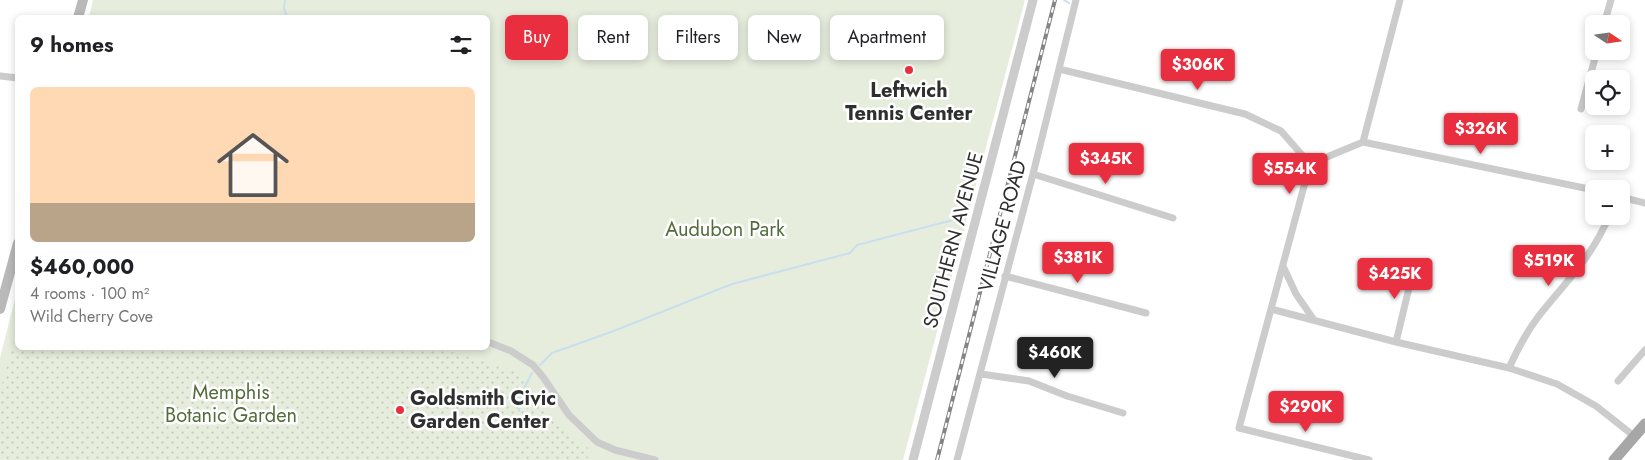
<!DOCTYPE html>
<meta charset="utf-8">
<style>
body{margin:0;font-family:Jost,sans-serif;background:#f6f6f6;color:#202124;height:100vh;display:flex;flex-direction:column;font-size:19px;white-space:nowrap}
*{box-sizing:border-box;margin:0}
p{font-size:16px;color:#757577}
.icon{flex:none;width:28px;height:28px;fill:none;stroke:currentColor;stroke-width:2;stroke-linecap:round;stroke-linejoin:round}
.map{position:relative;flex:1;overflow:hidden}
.side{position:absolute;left:15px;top:15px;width:475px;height:335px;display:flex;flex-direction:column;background:#fff;border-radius:8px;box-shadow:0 2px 8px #0003}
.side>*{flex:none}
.hud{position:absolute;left:505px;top:15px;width:475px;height:45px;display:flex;gap:10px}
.needle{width:32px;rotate:103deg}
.controls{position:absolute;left:1585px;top:15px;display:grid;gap:10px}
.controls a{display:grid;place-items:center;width:45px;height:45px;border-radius:8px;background:#fff;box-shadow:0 2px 8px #0003;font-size:25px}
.price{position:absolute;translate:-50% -42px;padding:0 11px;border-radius:5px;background:#e92f3f;color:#fff;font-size:16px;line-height:32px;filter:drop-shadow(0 1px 2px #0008)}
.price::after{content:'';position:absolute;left:50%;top:30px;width:15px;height:11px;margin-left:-8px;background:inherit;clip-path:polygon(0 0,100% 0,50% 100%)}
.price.current{background:#222;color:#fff}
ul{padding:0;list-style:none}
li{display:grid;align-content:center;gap:10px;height:265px;padding:0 15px}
li span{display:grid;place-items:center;height:155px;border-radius:8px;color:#555}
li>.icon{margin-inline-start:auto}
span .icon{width:90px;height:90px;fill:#fffc;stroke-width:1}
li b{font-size:21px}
h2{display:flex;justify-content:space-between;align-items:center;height:60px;padding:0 15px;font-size:21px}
.tag{padding:0 18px;border-radius:8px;background:#fff;box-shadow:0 2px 8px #0003;font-size:18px;line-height:45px}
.tag.current{background:#e92f3f;color:#fff}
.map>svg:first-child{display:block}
</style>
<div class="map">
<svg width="1645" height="460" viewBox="0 0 1645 460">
<defs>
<pattern id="garden-dots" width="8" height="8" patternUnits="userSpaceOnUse" patternTransform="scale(1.25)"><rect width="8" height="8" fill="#e6eddd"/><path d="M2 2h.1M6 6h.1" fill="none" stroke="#c6ccbe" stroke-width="1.8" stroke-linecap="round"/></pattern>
</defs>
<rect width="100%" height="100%" fill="#fff"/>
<path fill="#e6eddd" d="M93,0H1025L903,460H0V358L17,291L18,348H488V18L89,17Z"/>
<path fill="url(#garden-dots)" d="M17,328L18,348H438L518,372L562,427L592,451L586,460H0V392Z"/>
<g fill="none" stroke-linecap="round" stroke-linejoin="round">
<path stroke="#c9dfed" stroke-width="2" d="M285,0L284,8L287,18
M1064,0L1069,3
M540,365L552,353L611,332L732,284L850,253L857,245L953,220L964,209
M519,411L522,392L532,373"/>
<path stroke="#ccc" stroke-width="7" d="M1604,24L1611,0
M1059,69L1245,114L1281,131L1310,164
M0,76L18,78
M1581,109L1597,51
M1363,142L1594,190
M1033,174L1173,218
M1621,197L1645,203
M1283,266L1296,294L1314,320
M1005,276L1146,313
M1271,309L1396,342L1509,368L1557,384L1596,406L1634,436
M488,342L511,351L533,365L543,377L569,415L597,442L615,450L655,460
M1396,342L1415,263
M1509,368C1517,350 1526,333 1538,317C1564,284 1593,256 1609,216
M981,374L1029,381L1067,396L1123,413
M1618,381L1645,350
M957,460L1033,174L1076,0
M1369,460L1239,428L1310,164L1363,142L1400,0"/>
<path stroke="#ccc" stroke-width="9" d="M913,460L1033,0"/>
<path stroke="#b9b9b9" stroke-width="10" d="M78,18L83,0
M0,309L18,243"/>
<path stroke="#a7a7a7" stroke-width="11" d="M1614,460L1645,424"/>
<g stroke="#848484" stroke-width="4">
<path id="rail" d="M937,460L1055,0"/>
</g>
<use href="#rail" stroke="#fff" stroke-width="2" stroke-dasharray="5.5" stroke-linecap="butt"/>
</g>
<g fill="#e92f3f" stroke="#fff" stroke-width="2">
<circle cx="909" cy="70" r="5"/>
<circle cx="400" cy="410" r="5"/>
</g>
<g text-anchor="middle" stroke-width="5" stroke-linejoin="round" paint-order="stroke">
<g font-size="20" font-weight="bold" fill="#2f2f2f" stroke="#fff">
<text x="909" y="97">Leftwich<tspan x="909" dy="23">Tennis Center</tspan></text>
<text x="410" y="405" text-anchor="start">Goldsmith Civic<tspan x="410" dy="23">Garden Center</tspan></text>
</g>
<g font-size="20" fill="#2f2f2f" stroke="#fff">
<text transform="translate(1002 226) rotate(-75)" y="7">VILLAGE ROAD</text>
<text transform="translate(953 240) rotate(-75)" y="7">SOUTHERN AVENUE</text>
</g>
<g font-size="20" fill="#536c3b" stroke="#fff">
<text x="725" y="236">Audubon Park</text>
<text x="231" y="399">Memphis<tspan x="231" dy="23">Botanic Garden</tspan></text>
</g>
</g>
</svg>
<div class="controls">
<a><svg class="needle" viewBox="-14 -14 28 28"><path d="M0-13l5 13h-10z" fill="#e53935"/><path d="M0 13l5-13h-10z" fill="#757577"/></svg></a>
<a><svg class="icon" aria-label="locate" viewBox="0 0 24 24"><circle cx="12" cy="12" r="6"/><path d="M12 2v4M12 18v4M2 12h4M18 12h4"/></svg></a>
<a>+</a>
<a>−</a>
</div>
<b class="price" style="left:1198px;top:91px">$306K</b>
<b class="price" style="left:1481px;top:155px">$326K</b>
<b class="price" style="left:1106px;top:185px">$345K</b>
<b class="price" style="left:1290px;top:195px">$554K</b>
<b class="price" style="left:1078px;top:284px">$381K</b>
<b class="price" style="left:1549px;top:287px">$519K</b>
<b class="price" style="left:1395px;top:300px">$425K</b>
<b class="price current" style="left:1055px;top:379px">$460K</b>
<b class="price" style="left:1306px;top:433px">$290K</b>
<div class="hud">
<a class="tag current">Buy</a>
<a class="tag">Rent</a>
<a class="tag">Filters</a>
<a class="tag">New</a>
<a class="tag">Apartment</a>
</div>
<section class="side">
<h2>9 homes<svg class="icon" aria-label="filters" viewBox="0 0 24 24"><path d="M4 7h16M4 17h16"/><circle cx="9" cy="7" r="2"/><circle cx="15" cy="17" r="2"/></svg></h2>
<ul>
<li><span style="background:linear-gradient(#ffd9b3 75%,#b9a48a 0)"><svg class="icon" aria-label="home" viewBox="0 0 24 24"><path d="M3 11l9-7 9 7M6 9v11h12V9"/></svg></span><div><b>$460,000</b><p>4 rooms · 100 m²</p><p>Wild Cherry Cove</p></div></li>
</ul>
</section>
</div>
